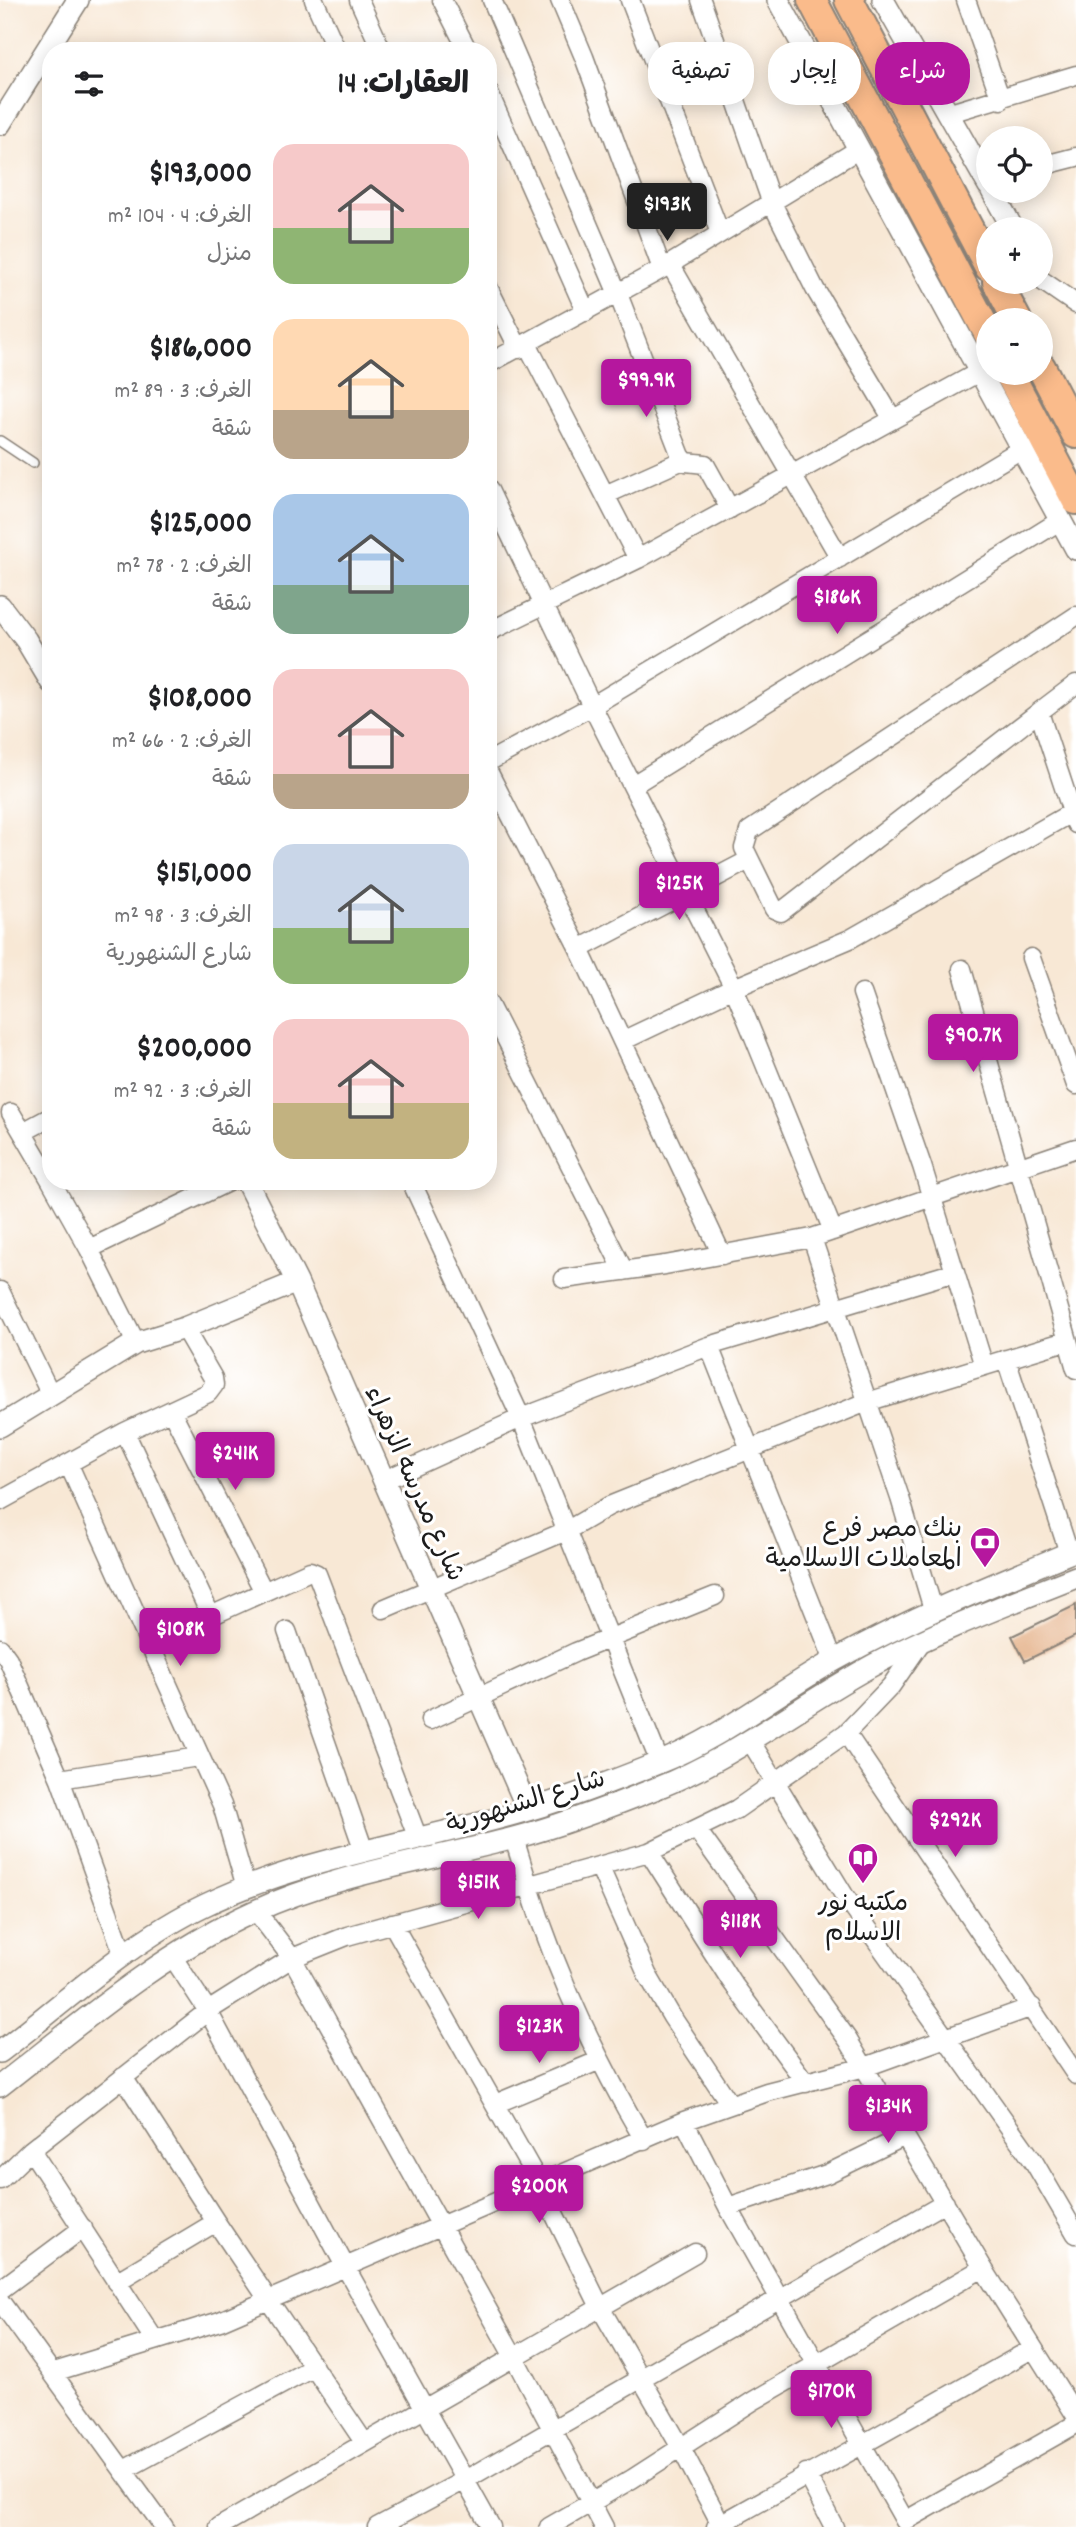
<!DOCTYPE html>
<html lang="ar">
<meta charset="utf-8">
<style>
body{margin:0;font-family:Dekko,"Playpen Sans Arabic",sans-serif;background:#f6f6f6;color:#202124;direction:rtl;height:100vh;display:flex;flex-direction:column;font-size:26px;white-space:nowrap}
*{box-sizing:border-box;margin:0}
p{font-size:23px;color:#757577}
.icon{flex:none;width:38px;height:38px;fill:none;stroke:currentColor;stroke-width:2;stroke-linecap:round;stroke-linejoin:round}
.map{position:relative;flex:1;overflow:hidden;direction:ltr}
.panel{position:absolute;left:42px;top:42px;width:455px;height:1148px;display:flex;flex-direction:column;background:#fff;border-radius:28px;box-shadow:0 4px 18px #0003;direction:rtl}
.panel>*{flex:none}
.banner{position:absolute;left:518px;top:42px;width:452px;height:63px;direction:rtl;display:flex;gap:14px}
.buttons{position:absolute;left:976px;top:126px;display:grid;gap:14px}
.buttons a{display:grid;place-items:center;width:77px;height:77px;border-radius:50%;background:#fff;box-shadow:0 4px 18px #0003;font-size:35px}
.price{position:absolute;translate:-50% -60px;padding:0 16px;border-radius:7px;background:#b5179e;color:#fff;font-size:23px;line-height:46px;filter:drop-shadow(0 2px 4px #0008)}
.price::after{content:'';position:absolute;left:50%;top:42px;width:21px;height:16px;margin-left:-10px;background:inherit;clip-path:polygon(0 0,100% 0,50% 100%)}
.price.active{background:#222;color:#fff}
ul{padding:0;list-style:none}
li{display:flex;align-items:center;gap:21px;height:175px;padding:0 28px}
li span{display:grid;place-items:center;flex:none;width:196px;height:140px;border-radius:21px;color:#555}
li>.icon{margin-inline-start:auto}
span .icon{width:84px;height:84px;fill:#fffc;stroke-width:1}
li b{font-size:30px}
h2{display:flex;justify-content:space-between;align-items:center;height:84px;padding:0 28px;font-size:30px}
.chip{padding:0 24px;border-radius:28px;background:#fff;box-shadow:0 4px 18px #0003;font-size:24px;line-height:63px}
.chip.active{background:#b5179e;color:#fff}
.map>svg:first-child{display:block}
</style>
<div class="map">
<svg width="1076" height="2527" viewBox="0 0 1076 2527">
<rect width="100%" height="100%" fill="#fff"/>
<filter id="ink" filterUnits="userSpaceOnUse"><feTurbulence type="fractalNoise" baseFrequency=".0143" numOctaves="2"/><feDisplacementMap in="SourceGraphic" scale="14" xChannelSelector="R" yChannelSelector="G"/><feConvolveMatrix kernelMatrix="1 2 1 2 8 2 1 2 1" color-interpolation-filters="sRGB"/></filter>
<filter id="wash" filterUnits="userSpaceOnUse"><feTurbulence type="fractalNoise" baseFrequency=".00686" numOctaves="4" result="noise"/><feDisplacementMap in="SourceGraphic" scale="28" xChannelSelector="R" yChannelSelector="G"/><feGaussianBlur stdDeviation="1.57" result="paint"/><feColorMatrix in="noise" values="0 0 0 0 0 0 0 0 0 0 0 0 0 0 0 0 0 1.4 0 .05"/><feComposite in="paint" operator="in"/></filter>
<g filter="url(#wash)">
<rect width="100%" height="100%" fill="#f8e8d5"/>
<g id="blocks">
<path fill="#e7b893" d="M1076,1605V1636L1025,1661L1012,1636Z"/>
</g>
</g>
<g filter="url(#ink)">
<use href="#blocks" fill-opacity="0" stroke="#8a8278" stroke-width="2"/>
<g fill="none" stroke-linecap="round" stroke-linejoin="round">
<g stroke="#8a8278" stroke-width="12">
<path id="service" d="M0,441L33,463"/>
</g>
<g stroke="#8a8278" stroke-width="21">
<path id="minor" d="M314,0L337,51
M359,0L382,51
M442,0L468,51
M492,0L618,294L681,456L686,462L705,464L730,509
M560,0L584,57L662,269
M630,0L720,233
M701,0L771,201L815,289L892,418
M966,0L1001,100
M488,91L586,312
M950,113L1076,75
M1041,166L1076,157
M670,264L840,558
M1041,280L1076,304
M488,287L519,349
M527,344L638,559
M488,364L662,269L859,149
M488,488L592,706L734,988L833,1231
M605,495L683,460
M488,632L638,559L981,371
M1076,684L1039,712L1076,824
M1039,712L781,912L774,909L744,848L749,831L1076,616
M488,762L592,706L1023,448
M488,771L579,949L722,1255
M633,785L1061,520
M579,949L749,860
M1031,958L1076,1085
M962,969L1076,1369
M862,993L922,1166L984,1366
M488,1003L624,1271
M622,1041L734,988L850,939L1076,810
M11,1113L51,1181
M23,1132L51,1117
M51,1181L89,1249
M411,1181L521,1418L660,1763
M812,1238L900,1498L933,1609
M564,1279L665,1265L812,1238L1076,1148
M0,1291L51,1395
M136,1343L89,1249L230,1181
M709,1346L834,1661
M1006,1359L1069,1553
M172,1412L263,1590
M125,1432L209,1612L215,1614L310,1571L317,1574L417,1836
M69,1465L222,1805L246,1887
M385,1480L521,1418L709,1346L955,1272
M0,1501L125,1432L208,1393L214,1385L213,1378L184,1328
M383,1609L566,1531L609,1506L867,1402L1066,1341
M287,1631L364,1851
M0,1648L8,1659L60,1779L124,1956
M430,1720L576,1652L715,1596
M846,1733L1076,2075
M751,1742L844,1895L1034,2162L1076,2234
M60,1779L198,1757
M697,1830L848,2040L983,2268L1076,2416
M514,1838C546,1950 585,2039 644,2140
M649,1852L731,1981L806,2083
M600,1868L647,1974L672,2017L730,2104
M256,1911L292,1958L514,2357L604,2527
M392,1923L539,2183L601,2309L680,2446L721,2524L716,2527
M172,1956L208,2011L346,2268L491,2527
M123,2077L216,2222L364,2442
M495,2104L598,2061
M684,2121L728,2207L905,2521L1076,2424
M31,2150L154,2339
M0,2180L31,2150L208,2011L292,1958L347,1936L649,1852L737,1809L846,1733L891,1686L922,1641
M728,2207L827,2174L905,2136
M116,2282L216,2222
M0,2290L83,2228
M0,2301L164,2527
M54,2372L220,2321L684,2121L767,2092L865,2067L1032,2007
M124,2470L314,2367
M806,2473L834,2527
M721,2524L1032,2349
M219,2527L695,2253
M377,2527L465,2480L945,2203
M549,2527L632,2479L753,2401L983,2268"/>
</g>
<g stroke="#8a8278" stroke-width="24">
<path id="tertiary" d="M778,0L1076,549
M883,0L989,186
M0,124L78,0
M992,191L1013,229
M0,606L26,640L51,682
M246,1181L297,1282L528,1810
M0,1426L136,1343L184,1328L297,1282
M0,2052C65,2002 130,1941 205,1905C307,1856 421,1842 528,1810C572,1797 616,1780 658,1763C722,1738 776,1693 835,1660C913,1617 994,1584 1076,1550
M0,2086C81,2023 159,1955 253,1912C335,1874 427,1861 514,1838C562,1825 610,1807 657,1788C736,1757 802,1703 877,1663C941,1629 1009,1604 1076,1577"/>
</g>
<g stroke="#8a8278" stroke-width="32">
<path id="trunk" d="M812,0L989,335
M849,0L989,267
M997,282L1017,320
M1041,367L1076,434
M1009,373L1076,500"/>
</g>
<use href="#service" stroke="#fff" stroke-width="9"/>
<use href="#minor" stroke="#fff" stroke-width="18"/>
<use href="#tertiary" stroke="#fff" stroke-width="21"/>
<use href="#trunk" stroke="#fabb8b" stroke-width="28"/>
</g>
</g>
<defs>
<g id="bank-pin" transform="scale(1.575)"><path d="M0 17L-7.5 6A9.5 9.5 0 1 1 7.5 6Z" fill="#b5179e" stroke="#fff"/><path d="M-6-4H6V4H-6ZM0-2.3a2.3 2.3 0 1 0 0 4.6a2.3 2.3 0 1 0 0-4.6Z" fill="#fff"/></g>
<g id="library-pin" transform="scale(1.575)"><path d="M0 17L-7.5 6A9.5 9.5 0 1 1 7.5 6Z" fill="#b5179e" stroke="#fff"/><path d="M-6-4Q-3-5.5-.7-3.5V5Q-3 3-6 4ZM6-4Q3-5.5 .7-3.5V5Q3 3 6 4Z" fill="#fff"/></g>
</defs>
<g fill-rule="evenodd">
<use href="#bank-pin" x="985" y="1542"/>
<use href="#library-pin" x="863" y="1858"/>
</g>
<g text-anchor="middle" stroke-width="6" stroke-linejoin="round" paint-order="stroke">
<g font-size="26" fill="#1c1c1c" stroke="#fff">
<text transform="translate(416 1483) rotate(66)" y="9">شارع مدرسه الزهراء</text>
<text transform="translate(525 1800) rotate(-17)" y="9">شارع الشنهورية</text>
</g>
<g font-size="26" fill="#1c1c1c" stroke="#fff" text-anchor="end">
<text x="962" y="1536">بنك مصر فرع<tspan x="962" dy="30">المعاملات الاسلامية</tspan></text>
<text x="863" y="1910" text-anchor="middle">مكتبه نور<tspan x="863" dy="30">الاسلام</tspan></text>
</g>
</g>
</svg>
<div class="buttons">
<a><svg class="icon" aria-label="locate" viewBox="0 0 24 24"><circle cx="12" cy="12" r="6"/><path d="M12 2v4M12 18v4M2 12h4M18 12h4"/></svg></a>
<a>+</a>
<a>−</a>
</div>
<b class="price active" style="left:667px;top:243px">$193K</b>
<b class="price" style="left:646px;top:419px">$99.9K</b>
<b class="price" style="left:837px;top:636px">$186K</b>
<b class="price" style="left:679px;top:922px">$125K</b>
<b class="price" style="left:973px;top:1074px">$90.7K</b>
<b class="price" style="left:235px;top:1492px">$241K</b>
<b class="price" style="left:180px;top:1668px">$108K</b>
<b class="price" style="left:955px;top:1859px">$292K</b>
<b class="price" style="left:478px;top:1921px">$151K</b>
<b class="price" style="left:740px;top:1960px">$118K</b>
<b class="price" style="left:539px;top:2065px">$123K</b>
<b class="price" style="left:888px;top:2145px">$134K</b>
<b class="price" style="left:539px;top:2225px">$200K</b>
<b class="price" style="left:831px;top:2430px">$170K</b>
<div class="banner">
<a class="chip active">شراء</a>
<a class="chip">إيجار</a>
<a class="chip">تصفية</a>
</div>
<section class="panel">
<h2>العقارات: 14<svg class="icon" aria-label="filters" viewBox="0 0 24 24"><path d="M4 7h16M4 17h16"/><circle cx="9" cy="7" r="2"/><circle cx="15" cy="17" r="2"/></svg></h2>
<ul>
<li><span style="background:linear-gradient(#f6c9c9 60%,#8fb573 0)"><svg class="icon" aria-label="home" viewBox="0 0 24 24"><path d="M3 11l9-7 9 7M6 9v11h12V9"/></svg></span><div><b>$193,000</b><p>الغرف: 4 · 104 m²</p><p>منزل</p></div></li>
<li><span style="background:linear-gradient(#ffd9b3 65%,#b9a48a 0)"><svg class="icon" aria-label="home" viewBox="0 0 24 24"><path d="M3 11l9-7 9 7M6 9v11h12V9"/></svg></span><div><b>$186,000</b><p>الغرف: 3 · 89 m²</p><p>شقة</p></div></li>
<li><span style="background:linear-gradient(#a9c7e8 65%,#7fa58c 0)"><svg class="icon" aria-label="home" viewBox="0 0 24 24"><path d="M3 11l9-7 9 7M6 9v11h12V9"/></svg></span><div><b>$125,000</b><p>الغرف: 2 · 78 m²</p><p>شقة</p></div></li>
<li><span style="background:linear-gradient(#f6c9c9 75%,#b9a48a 0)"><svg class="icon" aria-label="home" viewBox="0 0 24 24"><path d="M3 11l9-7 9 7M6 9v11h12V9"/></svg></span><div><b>$108,000</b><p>الغرف: 2 · 66 m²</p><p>شقة</p></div></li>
<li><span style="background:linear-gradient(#c9d6e8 60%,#8fb573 0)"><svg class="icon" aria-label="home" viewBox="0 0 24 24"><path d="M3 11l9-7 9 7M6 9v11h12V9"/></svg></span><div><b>$151,000</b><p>الغرف: 3 · 98 m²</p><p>شارع الشنهورية</p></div></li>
<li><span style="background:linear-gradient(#f6c9c9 60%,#c2b280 0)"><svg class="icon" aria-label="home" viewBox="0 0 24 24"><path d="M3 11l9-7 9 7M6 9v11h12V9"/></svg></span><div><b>$200,000</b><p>الغرف: 3 · 92 m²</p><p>شقة</p></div></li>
</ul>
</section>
</div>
